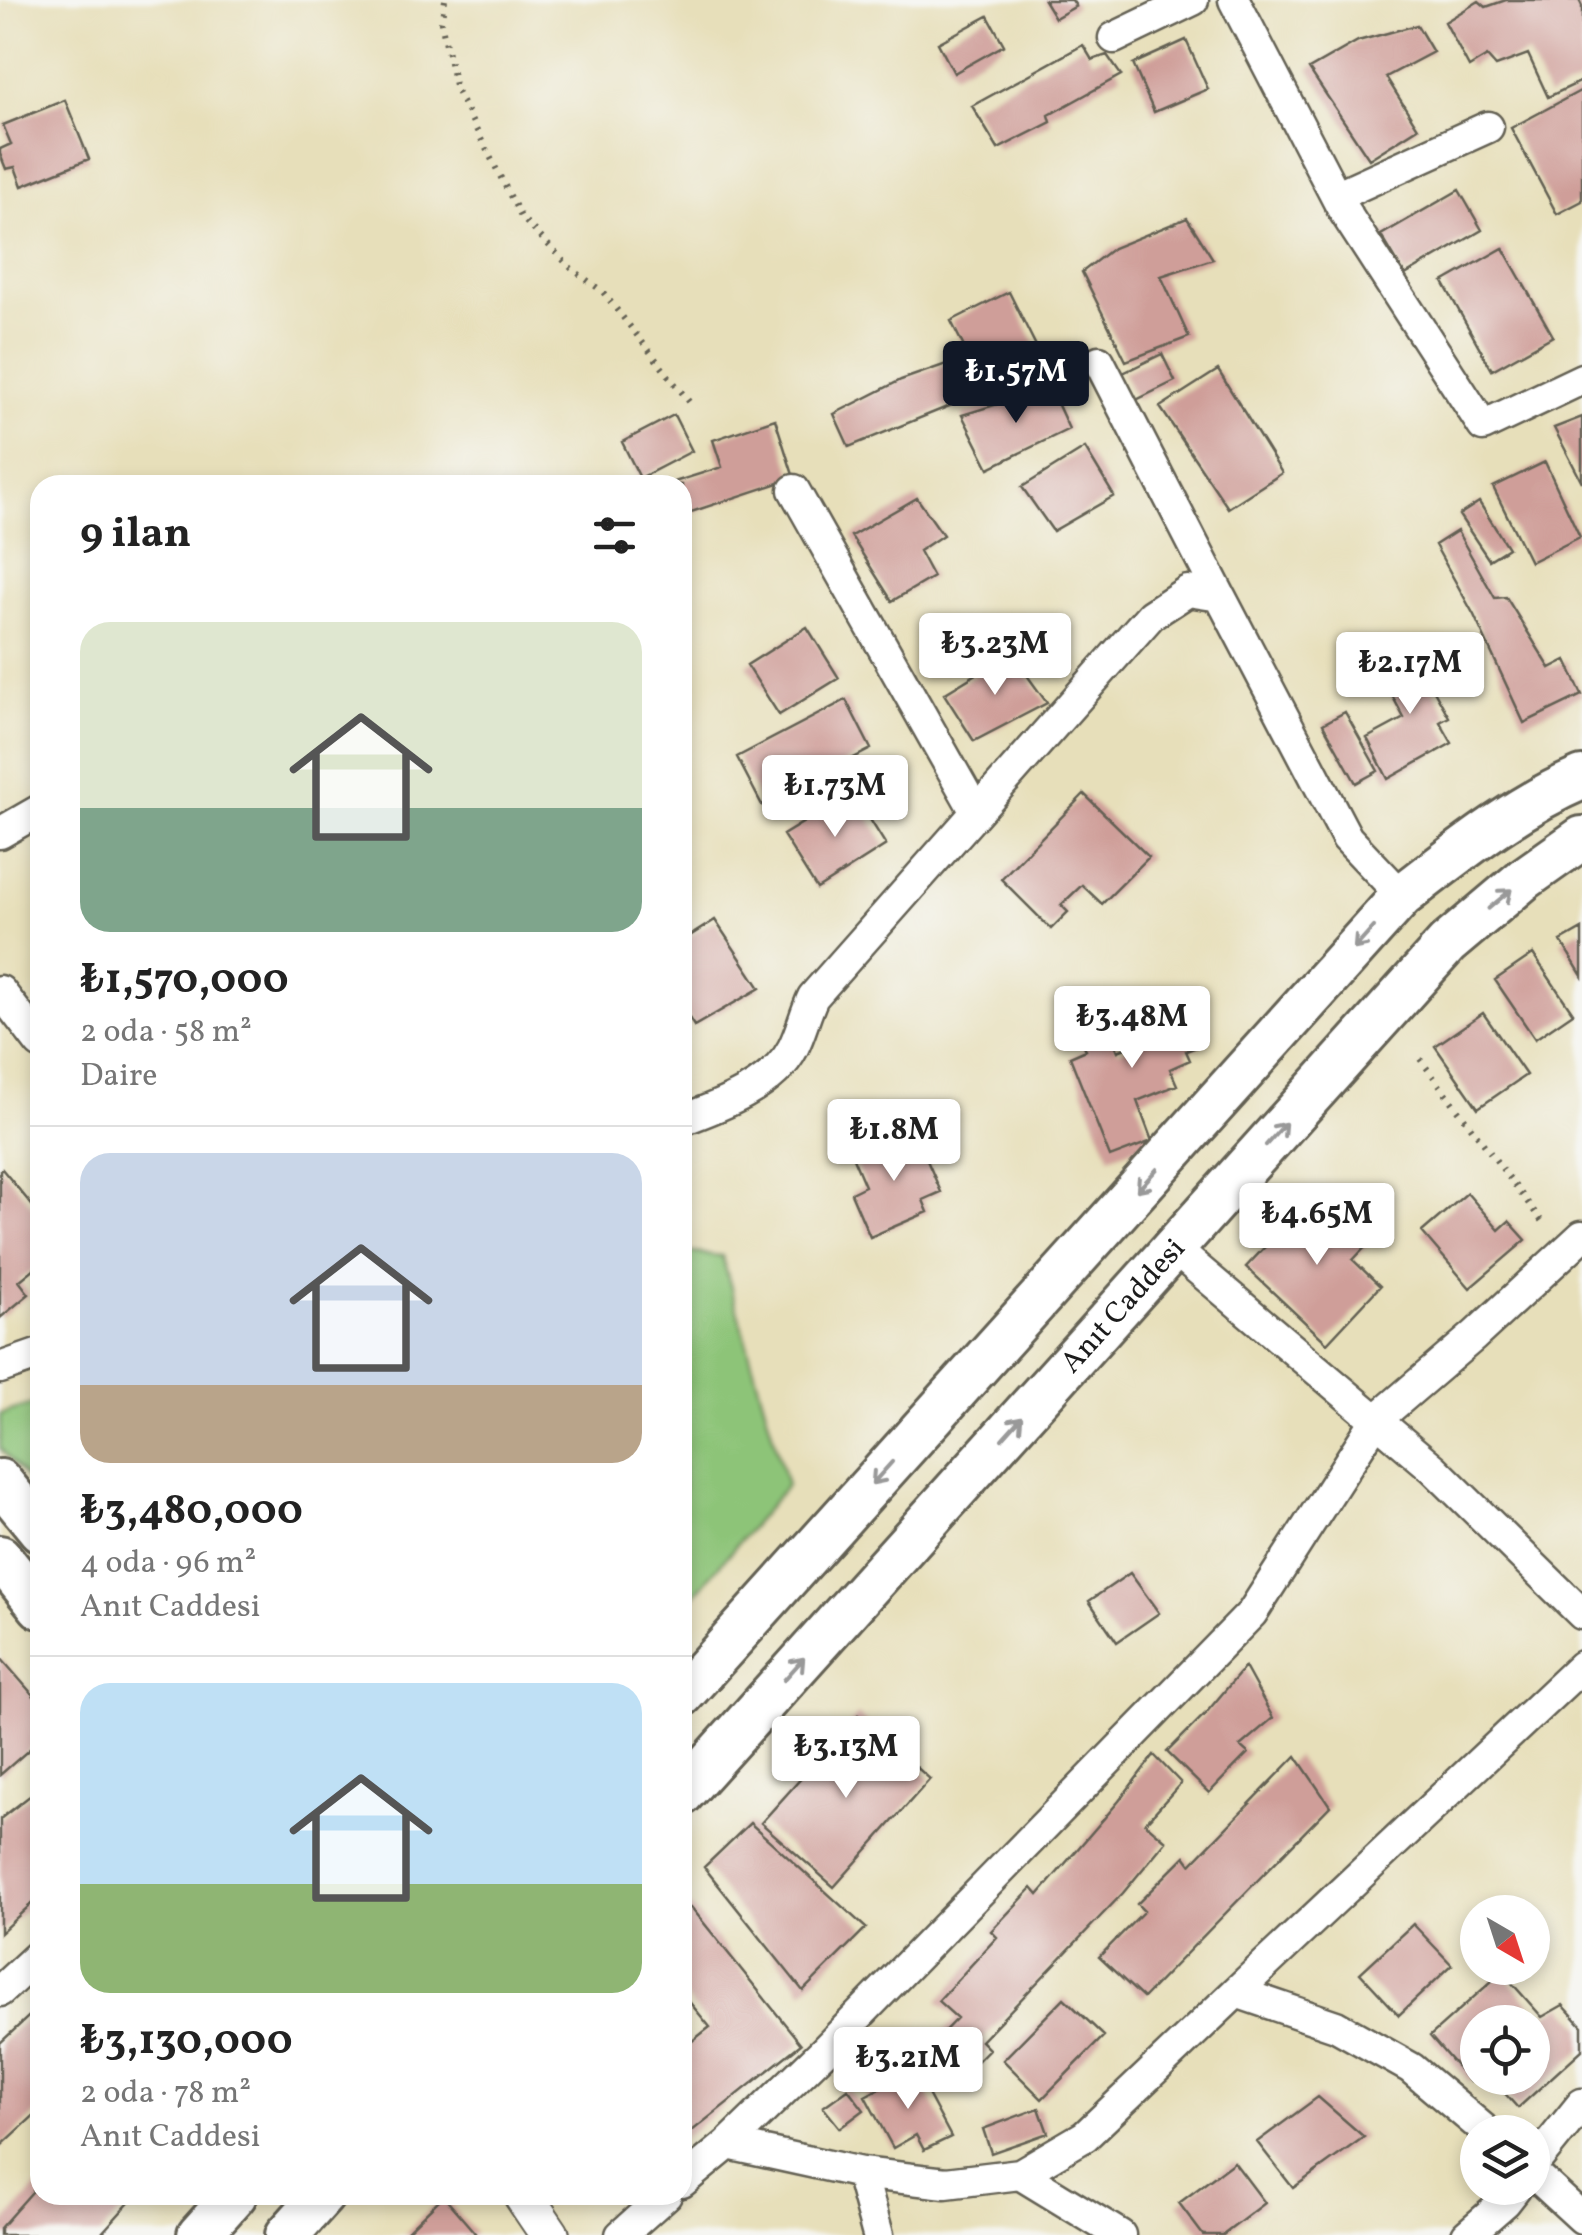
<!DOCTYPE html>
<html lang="tr">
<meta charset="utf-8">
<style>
body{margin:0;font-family:Vollkorn,serif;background:#f2f2f2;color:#222;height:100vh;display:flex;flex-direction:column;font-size:38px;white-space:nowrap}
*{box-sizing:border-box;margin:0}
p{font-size:32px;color:#767676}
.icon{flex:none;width:55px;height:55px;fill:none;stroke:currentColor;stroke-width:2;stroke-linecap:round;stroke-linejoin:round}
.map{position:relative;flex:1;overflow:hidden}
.sheet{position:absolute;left:30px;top:475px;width:662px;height:1730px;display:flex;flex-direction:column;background:#fff;border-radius:30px;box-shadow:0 5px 15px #0003}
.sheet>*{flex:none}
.needle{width:65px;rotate:141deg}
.tools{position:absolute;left:1460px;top:1895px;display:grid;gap:20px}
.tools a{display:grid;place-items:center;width:90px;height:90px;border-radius:50%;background:#fff;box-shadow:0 5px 15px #0003;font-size:50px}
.price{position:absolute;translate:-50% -85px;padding:0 22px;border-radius:10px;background:#fff;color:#222;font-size:32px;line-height:65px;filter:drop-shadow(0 2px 5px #0008)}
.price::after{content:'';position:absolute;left:50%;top:60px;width:30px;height:22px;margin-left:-15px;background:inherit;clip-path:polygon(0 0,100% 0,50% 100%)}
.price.current{background:#111827;color:#fff}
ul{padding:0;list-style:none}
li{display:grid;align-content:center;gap:20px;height:530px;padding:0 50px}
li+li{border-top:2px solid #e0e0e0}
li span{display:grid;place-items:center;height:310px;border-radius:30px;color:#555}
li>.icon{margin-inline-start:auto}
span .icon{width:180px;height:180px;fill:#fffc;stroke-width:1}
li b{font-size:42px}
h2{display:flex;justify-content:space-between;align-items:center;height:120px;padding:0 50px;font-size:42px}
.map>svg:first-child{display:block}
</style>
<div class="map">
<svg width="1582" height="2235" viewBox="0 0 1582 2235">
<rect width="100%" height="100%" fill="#f6f6f2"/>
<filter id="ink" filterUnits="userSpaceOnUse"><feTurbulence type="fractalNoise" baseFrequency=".01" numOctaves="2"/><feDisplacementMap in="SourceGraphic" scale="20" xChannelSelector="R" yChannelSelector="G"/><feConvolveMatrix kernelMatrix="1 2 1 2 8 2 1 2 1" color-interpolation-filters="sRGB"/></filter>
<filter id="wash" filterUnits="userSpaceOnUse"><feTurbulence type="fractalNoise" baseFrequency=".0048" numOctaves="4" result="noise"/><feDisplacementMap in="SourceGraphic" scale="40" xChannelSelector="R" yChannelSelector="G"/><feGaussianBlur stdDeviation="2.25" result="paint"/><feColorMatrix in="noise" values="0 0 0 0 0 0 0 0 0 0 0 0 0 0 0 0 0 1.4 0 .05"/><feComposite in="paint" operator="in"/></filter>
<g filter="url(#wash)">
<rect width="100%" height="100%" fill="#e7dfba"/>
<path fill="#8dc478" stroke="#54704a" stroke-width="2.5" d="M683,1252L722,1256L787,1485L683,1608Z
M40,1402V1495L0,1448V1414Z"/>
<g id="blocks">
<path fill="#cf9e99" d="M1044,0H1072L1076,6L1055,18Z
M1506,0H1579L1582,6V81L1548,97L1528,54L1496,66L1487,56L1469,67L1445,22L1479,1L1486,7Z
M988,16L1004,45L954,73L938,43Z
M1417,25L1433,52L1386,77L1418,128L1369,159L1309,69L1358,41Z
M1186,40L1208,89L1154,112L1133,64Z
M1083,45L1092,60L1107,55L1121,75L1049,115L1051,122L998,149L972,106Z
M1582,90V201L1557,214L1511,128Z
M65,100L89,159L22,186L15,167L6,169L0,154V149L11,144L3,125Z
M1459,190L1482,230L1405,275L1381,235Z
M1187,218L1213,259L1161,276L1189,337L1126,361L1082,272L1113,248Z
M1503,248L1553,336L1492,370L1443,282Z
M1009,292L1037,348L979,377L951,321Z
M1162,354L1175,381L1136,400L1123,373Z
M955,361L974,396L849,447L834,414L901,380Z
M1218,370L1282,473L1228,508L1160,407Z
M1050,388L1069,429L989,468L962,415Z
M674,415L692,451L640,478L622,442Z
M1582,417V482L1554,428Z
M775,419L794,478L682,515V485L668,484L722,467L713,440Z
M1085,448L1114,496L1053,531L1022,487Z
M1545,462L1580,537L1530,562L1493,487Z
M917,498L943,535L919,551L933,577L892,601L851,536Z
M1479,502L1508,548L1489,560L1459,515Z
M1457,531L1495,598L1506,597L1550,668L1566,660L1582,695L1524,723L1474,615L1435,545Z
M807,627L839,678L779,715L747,665Z
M1410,648L1449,717L1440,722L1452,743L1388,779L1367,738L1404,718L1377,667Z
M1011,653L1047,703L974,741L944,694Z
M846,700L871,749L762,805L737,757Z
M1345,712L1378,771L1356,783L1323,724Z
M853,792L886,845L817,889L783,835Z
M1084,794L1149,857L1102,904L1082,885L1061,905L1068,912L1051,929L1001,879Z
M715,920L760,988L694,1026L682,1007V990L685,985L682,981V941Z
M1582,929V976L1561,941Z
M1533,954L1573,1013L1535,1039L1495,980Z
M1177,990L1199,1046L1186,1051L1190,1060L1170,1069L1177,1085L1137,1101L1152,1141L1110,1157L1070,1057L1086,1050L1078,1031L1106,1020L1118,1051L1155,1036L1142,1004Z
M1483,1013L1526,1075L1478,1108L1435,1046Z
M914,1131L941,1192L923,1200L928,1212L870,1237L851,1193L865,1186L853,1158Z
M2,1169L40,1215V1264L19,1281L29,1294L0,1318V1171Z
M1316,1193L1369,1243L1353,1260L1380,1286L1327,1343L1246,1267Z
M1467,1193L1499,1230L1509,1221L1526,1240L1470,1288L1422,1232Z
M1130,1573L1159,1613L1117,1642L1089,1601Z
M0,1657L40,1703V1740L0,1775Z
M1245,1667L1273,1718L1240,1746L1248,1753L1209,1793L1167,1752L1206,1713Z
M858,1715L930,1779L834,1887L761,1823Z
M1154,1755L1181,1783L1145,1823L1166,1841L1123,1893L981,2041L989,2049L956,2083L924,2052L957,2018L938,2001L997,1937L991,1931L1032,1888L1038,1895L1119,1801Z
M1296,1756L1330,1806L1143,1998L1099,1957L1144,1911L1137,1904L1185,1856L1191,1864Z
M40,1788V1896L0,1933V1819Z
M750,1823L866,1928L803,1991L704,1867Z
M691,1907L801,2044L682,2139V2049L710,2027L682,1993V1914Z
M1413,1924L1452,1965L1399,2015L1360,1973Z
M1502,1972L1542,2017L1563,2005L1582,2026V2050L1518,2108L1491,2078H1532V2022H1478V2075L1470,2082L1430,2036Z
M1064,1998L1104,2036L1042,2099L1003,2060Z
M40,2006V2110L0,2147V2043Z
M915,2070L951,2137L924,2150L916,2135L893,2148L865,2096Z
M848,2089L864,2110L840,2128L823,2107Z
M1318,2097L1364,2137L1293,2188L1257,2142Z
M1039,2108L1048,2133L991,2153L983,2129Z
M1234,2162L1265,2203L1223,2235H1203L1179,2203Z
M40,2183V2195H136L100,2235H0V2228Z
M443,2196L475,2233L473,2235H403Z"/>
</g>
</g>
<g filter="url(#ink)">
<use href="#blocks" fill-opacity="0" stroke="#636053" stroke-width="2.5"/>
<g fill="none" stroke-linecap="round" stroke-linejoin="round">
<g stroke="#636053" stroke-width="35">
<path id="minor" d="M1234,0L1342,208L1483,426L1582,379
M1114,38L1193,0
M1336,196L1488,127
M1099,361L1220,596
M794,490L976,812
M0,833L40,810
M0,991L40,1043
M682,1120C720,1106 774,1086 793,1048C801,1032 805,1014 813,997L1151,615L1188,591L1220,596L1347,838L1402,896
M1173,1248L1434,1469L1582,1614
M0,1368L40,1354
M0,1991L40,1954
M1236,1992L1582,1666
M728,2144L825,2050L1252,1613L1376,1420L1474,1336L1582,1236
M1532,2166L1582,2104
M1532,2172L1582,2218
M861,2173L878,2235
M1020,2174L1120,2235
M682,2182L728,2144L861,2173L946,2183L1020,2174L1085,2136L1236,1992L1336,2026L1411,2068L1487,2132
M621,2235L666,2195
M1467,2235L1505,2202L1516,2188"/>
</g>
<g stroke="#636053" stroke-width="42">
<path id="tertiary" d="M523,2195L550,2235"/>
</g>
<g stroke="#636053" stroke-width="48">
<g id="secondary">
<path d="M0,1481L40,1530"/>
<path d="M0,1557L40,1607"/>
<path d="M682,1695L1402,896C1459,852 1516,806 1582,778"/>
<path id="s1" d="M682,1794L1447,944L1524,879L1582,838"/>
<path d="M199,2235L235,2195"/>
<path d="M287,2235L323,2195"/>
</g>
</g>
<path stroke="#636053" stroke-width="6" stroke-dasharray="2.5 8" stroke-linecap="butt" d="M445,0L441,22L456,90L521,217L571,268L603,292L694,408
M1420,1059L1546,1227"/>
<use href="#minor" stroke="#fff" stroke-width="30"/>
<use href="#tertiary" stroke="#fff" stroke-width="38"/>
<use href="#secondary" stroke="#fff" stroke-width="42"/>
</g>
<defs><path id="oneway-shaft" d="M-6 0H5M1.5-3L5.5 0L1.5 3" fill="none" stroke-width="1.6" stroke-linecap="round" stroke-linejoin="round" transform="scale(2.5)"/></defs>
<g stroke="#999">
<use href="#oneway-shaft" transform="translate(1500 899) rotate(-40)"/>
<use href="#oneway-shaft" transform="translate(1364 938) rotate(132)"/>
<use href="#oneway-shaft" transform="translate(1276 1134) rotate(-48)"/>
<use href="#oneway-shaft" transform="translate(1147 1180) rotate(132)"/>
<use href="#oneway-shaft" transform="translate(1012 1428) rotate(-48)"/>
<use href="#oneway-shaft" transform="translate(882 1473) rotate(132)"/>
<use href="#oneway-shaft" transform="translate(794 1669) rotate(-48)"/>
</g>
</g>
<g text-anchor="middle" stroke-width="8" stroke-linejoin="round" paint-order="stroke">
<g font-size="30" fill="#1c1c1c" stroke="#f6f6f2">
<text dy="10" stroke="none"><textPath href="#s1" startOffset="658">Anıt Caddesi</textPath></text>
</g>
</g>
</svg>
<div class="tools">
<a><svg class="needle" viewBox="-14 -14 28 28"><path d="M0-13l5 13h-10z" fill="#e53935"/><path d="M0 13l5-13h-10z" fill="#767676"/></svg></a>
<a><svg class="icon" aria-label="locate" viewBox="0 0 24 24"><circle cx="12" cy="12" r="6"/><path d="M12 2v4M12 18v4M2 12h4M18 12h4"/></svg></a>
<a><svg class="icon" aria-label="layers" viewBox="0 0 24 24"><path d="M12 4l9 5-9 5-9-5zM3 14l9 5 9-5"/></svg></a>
</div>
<b class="price current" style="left:1016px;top:426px">₺1.57M</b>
<b class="price" style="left:995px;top:698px">₺3.23M</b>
<b class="price" style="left:1410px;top:717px">₺2.17M</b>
<b class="price" style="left:835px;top:840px">₺1.73M</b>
<b class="price" style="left:1132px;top:1071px">₺3.48M</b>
<b class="price" style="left:894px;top:1184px">₺1.8M</b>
<b class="price" style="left:1317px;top:1268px">₺4.65M</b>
<b class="price" style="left:846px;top:1801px">₺3.13M</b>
<b class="price" style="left:908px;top:2112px">₺3.21M</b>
<section class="sheet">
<h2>9 ilan<svg class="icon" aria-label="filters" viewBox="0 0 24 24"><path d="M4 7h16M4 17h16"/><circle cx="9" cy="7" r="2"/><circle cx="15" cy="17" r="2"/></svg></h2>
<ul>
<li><span style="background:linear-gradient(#dfe7d0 60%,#7fa58c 0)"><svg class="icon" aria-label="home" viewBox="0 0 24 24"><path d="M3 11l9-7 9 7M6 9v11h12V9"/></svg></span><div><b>₺1,570,000</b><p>2 oda · 58 m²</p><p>Daire</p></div></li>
<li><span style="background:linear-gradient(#c9d6e8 75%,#b9a48a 0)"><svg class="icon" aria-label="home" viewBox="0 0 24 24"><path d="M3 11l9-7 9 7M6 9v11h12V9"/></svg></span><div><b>₺3,480,000</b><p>4 oda · 96 m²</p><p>Anıt Caddesi</p></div></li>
<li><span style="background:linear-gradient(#bfe0f5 65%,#8fb573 0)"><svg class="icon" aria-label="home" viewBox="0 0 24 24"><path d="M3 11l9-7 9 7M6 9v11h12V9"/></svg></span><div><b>₺3,130,000</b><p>2 oda · 78 m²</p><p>Anıt Caddesi</p></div></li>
</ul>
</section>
</div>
